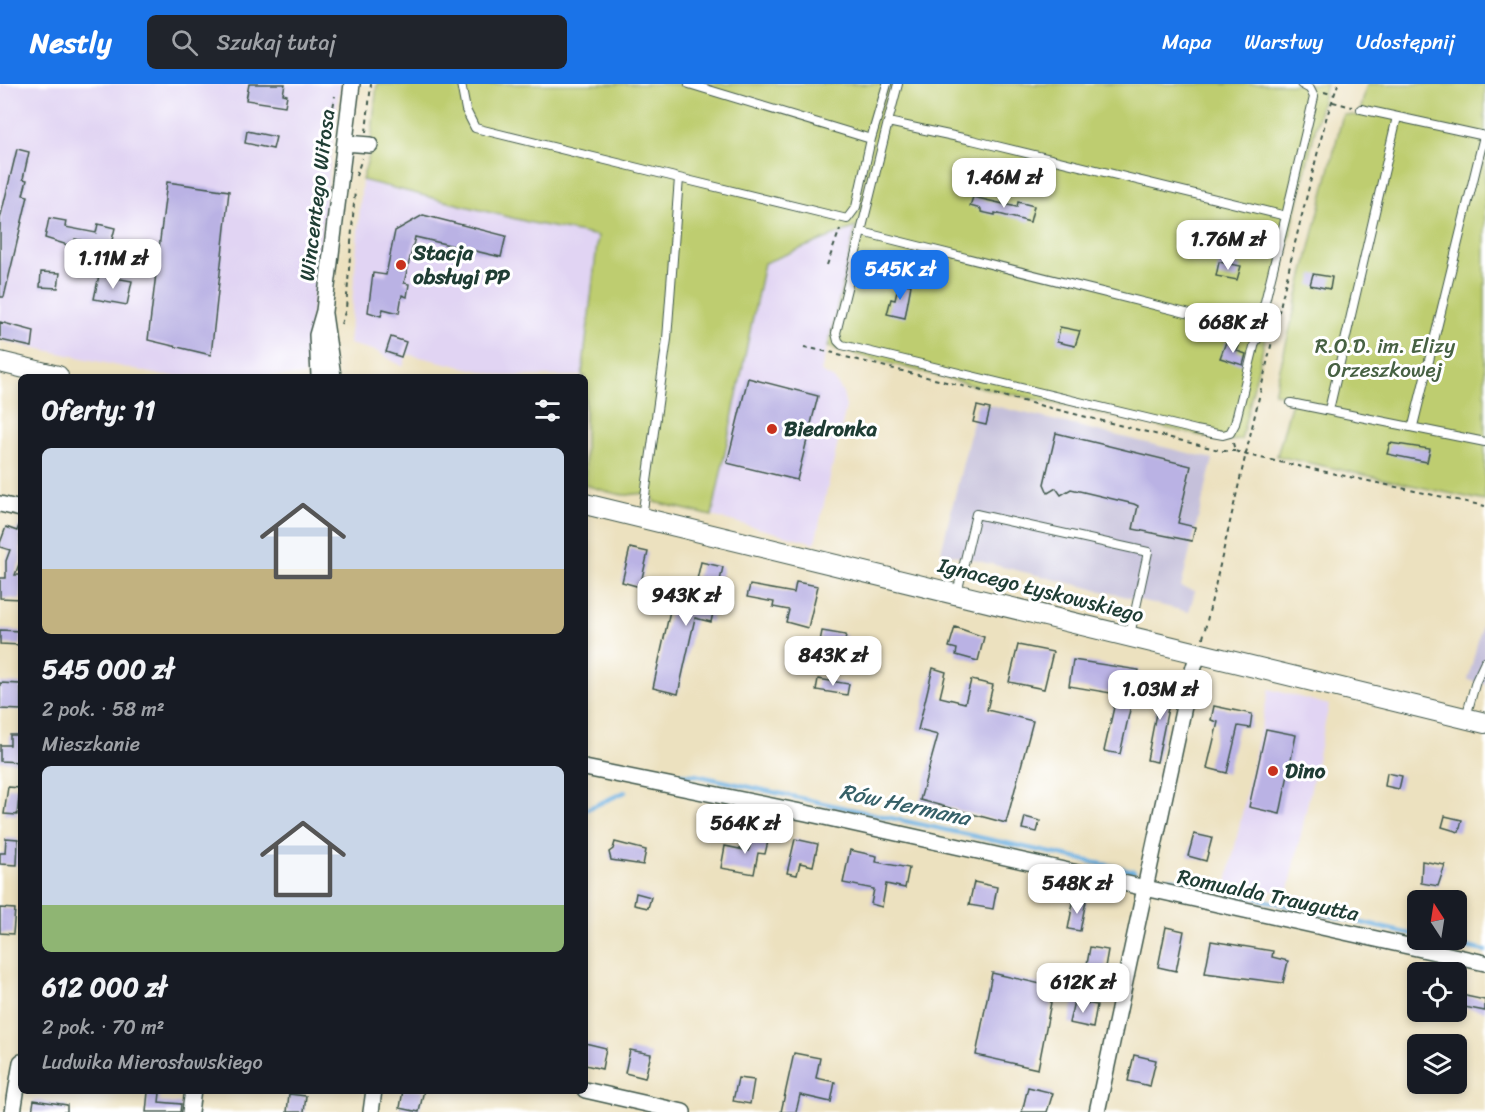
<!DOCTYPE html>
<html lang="pl">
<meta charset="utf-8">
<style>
body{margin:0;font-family:Sriracha,sans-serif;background:#20242c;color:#f1f3f6;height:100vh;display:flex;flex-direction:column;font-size:22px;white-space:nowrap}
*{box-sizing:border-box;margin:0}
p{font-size:20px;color:#9ea1a6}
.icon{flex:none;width:33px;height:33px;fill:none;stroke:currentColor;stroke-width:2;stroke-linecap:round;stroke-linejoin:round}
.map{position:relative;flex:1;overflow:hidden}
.details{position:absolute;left:18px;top:290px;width:570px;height:720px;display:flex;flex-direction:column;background:#171b24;border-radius:9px;box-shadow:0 3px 9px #0003}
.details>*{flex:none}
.needle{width:39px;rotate:348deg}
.buttons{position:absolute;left:1407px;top:806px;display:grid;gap:12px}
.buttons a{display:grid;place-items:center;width:60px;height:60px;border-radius:9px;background:#171b24;box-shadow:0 3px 9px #0003;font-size:30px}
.price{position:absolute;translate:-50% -51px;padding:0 14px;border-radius:12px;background:#fff;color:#222;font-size:20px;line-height:39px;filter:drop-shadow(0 2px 3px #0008)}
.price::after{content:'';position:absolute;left:50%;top:36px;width:18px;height:14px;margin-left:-9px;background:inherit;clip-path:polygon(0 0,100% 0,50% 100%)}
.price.selected{background:#1a73e8;color:#fff}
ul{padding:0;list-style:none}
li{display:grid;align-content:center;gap:12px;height:318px;padding:0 24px}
li span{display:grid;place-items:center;height:186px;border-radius:9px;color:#555}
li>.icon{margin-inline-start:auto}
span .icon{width:108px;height:108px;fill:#fffc;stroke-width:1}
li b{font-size:26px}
h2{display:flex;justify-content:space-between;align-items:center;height:72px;padding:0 24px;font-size:26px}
header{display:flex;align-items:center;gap:36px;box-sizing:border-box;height:84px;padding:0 30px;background:#1a73e8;color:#fff}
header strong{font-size:28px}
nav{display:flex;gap:33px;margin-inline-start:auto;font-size:21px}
.search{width:420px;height:54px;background:#20242c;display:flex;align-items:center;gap:15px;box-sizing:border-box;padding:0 21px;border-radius:9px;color:#9ea1a6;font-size:22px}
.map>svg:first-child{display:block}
</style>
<header>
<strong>Nestly</strong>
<div class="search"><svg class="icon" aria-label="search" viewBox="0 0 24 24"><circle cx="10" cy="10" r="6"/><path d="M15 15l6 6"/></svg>Szukaj tutaj</div>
<nav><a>Mapa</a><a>Warstwy</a><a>Udostępnij</a></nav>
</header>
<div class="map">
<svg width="1485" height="1028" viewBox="0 0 1485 1028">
<rect width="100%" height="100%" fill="#fff"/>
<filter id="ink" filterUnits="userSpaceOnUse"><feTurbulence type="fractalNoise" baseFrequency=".0167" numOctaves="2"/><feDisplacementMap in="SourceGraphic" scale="12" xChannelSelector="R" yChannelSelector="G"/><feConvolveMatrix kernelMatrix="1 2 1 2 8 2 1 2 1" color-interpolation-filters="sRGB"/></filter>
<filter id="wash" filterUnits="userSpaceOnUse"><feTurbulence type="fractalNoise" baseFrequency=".008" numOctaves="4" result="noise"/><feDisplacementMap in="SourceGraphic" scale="24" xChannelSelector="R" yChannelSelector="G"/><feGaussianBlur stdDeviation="1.35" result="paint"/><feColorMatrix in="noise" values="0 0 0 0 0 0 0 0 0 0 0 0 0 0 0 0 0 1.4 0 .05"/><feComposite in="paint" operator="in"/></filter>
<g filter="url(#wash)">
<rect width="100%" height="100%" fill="#ece1bf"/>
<path fill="#e1d4f3" d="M0,0H340L304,292H164L0,256Z
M362,96L532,139L598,152L582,292H502L407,270L403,283L376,267L349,260Z
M856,143L821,288L834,295L843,309L846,323L815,459L712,432L764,178Z
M1269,605L1329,621L1288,810L1227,799Z"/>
<path fill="#c5c0da" d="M978,318L1213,375L1181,503L1195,507L1189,528L941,468Z
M1485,528V600L1468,596Z"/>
<path fill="#becd6f" stroke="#6e8552" stroke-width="1.5" d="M377,0H1326L1241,356L1225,357L980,303L828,263L856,143L764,179L712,432L655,418L652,411C640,408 639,410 628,411C616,412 597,404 585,401V292H582L598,152L532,139L362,96L370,68Z
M1367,0H1485V417L1277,372L1293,313L1274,309L1343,30L1359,32Z"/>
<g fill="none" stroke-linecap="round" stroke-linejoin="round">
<path stroke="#6bb0e1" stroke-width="4.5" d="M668,690L695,691L1134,787
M585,726L625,708
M1169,794L1418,852
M1429,855L1485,867"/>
</g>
<g id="blocks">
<path fill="#bab2e4" d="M249,0H285L283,10L287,11L285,22L246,16Z
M247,47L276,53L273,65L245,59Z
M17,65L29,68L23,95L27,96L23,111L28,112L4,213H0V135Z
M167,98L229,107L211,271L148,256Z
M973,113L1017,123L1018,118L1034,122L1030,138L995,129V131L981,128V125L970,122Z
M423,131L506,152L501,173L415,153L404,199L409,200L407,213L402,211L399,229L383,225L381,232L368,228L373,189L386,191L395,147Z
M49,134L66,137L65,143L96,149L98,140L115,144L110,164L75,155L74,163L45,154Z
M1219,178L1241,182L1237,196L1216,192Z
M41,188L60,189L58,204L40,203Z
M1313,190L1332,193L1330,205L1310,201Z
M99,191L132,197L127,221L94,215Z
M899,199L911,201L905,234L887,230L891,215L895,216Z
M0,238L34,247L32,263L0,256Z
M1060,243L1080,247L1075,262L1057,258Z
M391,253L406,258L401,273L386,268Z
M1226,258L1239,262L1237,267L1246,270L1243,281L1220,274Z
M748,294L818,312L797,396L727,379Z
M977,322L990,325L986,341L973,338Z
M1056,349L1191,382L1178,439L1195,443L1192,457L1133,445L1138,422L1134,420L1071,405L1061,411L1056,404L1048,409L1044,400Z
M1390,359L1430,365L1427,378L1387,370Z
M20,439L21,475L15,491H21V515L0,514V494H6V477L10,466L0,463V459L6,443L17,447Z
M630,464L648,468L640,503L622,498Z
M701,478L723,483L711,538L695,534L678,610L653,604L673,513L692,517Z
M796,498L818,502L808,544L786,538L789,526L773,523L774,518L747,513L750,501L794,509Z
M955,543L984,553L978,577L956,571L957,565L949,563Z
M0,546L21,547V561L0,560Z
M822,547L846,551L842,572L818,568Z
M1018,561L1053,568L1044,605L1009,598Z
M1073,576L1139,586L1120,670L1104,667L1117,610L1069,602Z
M933,584L946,588L940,613L965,619L971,596L993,601L987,626L1033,637L1006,739L920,716L938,651L918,646Z
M818,595L849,600L847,611L816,606Z
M1162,598L1173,600L1157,678L1147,676Z
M0,599L21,600V626L0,625Z
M1214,622L1252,630L1250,644L1238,642L1227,689L1207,684L1218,638L1211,636Z
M1266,645L1296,651L1280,730L1249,723Z
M10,651H21V678L0,677V661H10Z
M1387,689L1402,692L1399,705L1385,702Z
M8,703L20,704L17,731L4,730Z
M1445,732L1462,736L1459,748L1442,743Z
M1025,733L1040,737L1037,748L1022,745Z
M752,749L769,753L765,770L758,769L754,790L721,784L725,762L749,767Z
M1194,750L1212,754L1206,777L1188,772Z
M6,754L18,755L17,781L0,780V769H5Z
M795,755L818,760L813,782L800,779L797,791L787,789Z
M615,758L646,766L643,781L611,776L609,768L613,765Z
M850,766L877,772L876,778L909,784L905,804L886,800L882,823L871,820L874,805L843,799Z
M1422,777L1445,781L1438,802L1421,799Z
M974,798L997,803L993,825L969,821Z
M636,809L651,813L648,824L634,821Z
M1074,814L1086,817L1080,847L1068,845Z
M0,824L15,825L13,850L0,849Z
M1166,843L1184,847L1176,887L1158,883Z
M1211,857L1273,867L1272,873L1288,877L1283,899L1205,889Z
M1090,863L1108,866L1104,889L1086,886Z
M992,889L1054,903L1038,985L976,971Z
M1461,911L1485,916V927L1459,922Z
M1074,917L1097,921L1093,944L1069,939Z
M585,959L606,964L602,985L585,981Z
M630,966L651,970L645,994L625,989Z
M794,969L820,974L816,994L835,998L831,1018L800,1011L796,1028H781Z
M1134,971L1156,976L1150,1002L1128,997Z
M738,994L754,996L750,1020L733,1017Z
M1028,1003L1053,1009L1047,1028H1022Z
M403,1006H424L419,1028L400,1024Z
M148,1008L160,1009L159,1018L181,1020L180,1028H146Z
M289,1010L306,1012L304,1028H287Z
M34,1016L67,1021V1028H32Z"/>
</g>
</g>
<g filter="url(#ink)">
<use href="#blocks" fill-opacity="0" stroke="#3e5649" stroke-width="1.5"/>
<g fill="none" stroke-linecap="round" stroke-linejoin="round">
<g stroke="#3e5649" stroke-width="10">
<path id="service" d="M461,0L466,26L475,44L679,94
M689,0L871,55L887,0
M1361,25L1485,52
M888,38L972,56L1286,132L1235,340L1230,349L1223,351L1196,346L842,261L838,257L836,249Z
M888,38L898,0
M1286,132L1314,13L1310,5L1301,0
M862,148L1238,242L1257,256
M1291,319L1485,358
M1329,326L1397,33
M1413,342L1484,52
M642,433L667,255L679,94L847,135L856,123L871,55
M957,509L976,430L1148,468L1130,551
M1466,633L1476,597L1485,578"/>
</g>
<g stroke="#3e5649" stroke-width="18">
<path id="minor" d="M345,59L370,61
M324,230L333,292
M319,292L317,251L324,227L352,0
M0,420L21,425
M585,684L806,729L1485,879
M585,1006L683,1028
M13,1028L21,978
M190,1028L193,1006
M371,1028L374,1006
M1097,1028L1189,599L1198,570"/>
</g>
<g stroke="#3e5649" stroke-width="22">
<path id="tertiary" d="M0,278L58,292
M585,420L1485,639"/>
</g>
<path stroke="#3e5649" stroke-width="2" stroke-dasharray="4.5 4.5" stroke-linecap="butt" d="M1324,8L1335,11
M1333,18L1352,23
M366,48L371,0
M329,49L335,12
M356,92L362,74
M827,181L840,145
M341,240L346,225L355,106
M804,263L834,269
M838,271L1223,367H1235
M1233,359L1235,367L1247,371L1485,422
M1203,554L1294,163L1326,35L1338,0"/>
<use href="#service" stroke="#fff" stroke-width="8"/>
<use href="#minor" stroke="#fff" stroke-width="15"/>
<use href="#tertiary" stroke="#fff" stroke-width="20"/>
</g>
</g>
<g fill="#c8321e" stroke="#fff" stroke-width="2">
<circle cx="401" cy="181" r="6"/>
<circle cx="772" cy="345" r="6"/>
<circle cx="1273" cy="687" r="6"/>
</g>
<g text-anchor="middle" stroke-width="6" stroke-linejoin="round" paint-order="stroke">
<g font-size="21" fill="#1f3d34" stroke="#fff">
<text transform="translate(317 111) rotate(-83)" y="7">Wincentego Witosa</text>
<text transform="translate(1041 506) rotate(14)" y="7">Ignacego Łyskowskiego</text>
<text transform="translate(1268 811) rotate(12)" y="7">Romualda Traugutta</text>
</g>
<g font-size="21" font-weight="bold" fill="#1f3d34" stroke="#fff" text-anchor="start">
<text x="413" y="176">Stacja<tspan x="413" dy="24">obsługi PP</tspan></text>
<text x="784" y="352">Biedronka</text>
<text x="1285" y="694">Dino</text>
</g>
<g font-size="21" fill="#476143" stroke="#fff">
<text x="1385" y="269">R.O.D. im. Elizy<tspan x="1385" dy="24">Orzeszkowej</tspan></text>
</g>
<g font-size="22" font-style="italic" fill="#366068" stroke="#fff">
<text transform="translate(905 720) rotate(12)" y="8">Rów Hermana</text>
</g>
</g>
</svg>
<div class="buttons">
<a><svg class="needle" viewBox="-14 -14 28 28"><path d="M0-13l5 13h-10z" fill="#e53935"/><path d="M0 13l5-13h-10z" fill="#9ea1a6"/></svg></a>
<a><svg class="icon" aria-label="locate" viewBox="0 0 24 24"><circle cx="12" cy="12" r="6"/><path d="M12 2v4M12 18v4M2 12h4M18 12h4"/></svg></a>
<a><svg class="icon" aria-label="layers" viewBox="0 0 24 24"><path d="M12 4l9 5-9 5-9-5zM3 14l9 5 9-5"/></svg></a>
</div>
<b class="price" style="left:1004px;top:125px">1.46M zł</b>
<b class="price" style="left:1228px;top:187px">1.76M zł</b>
<b class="price" style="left:113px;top:206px">1.11M zł</b>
<b class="price selected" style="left:900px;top:217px">545K zł</b>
<b class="price" style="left:1233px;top:270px">668K zł</b>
<b class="price" style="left:686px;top:543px">943K zł</b>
<b class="price" style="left:833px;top:603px">843K zł</b>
<b class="price" style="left:1160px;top:637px">1.03M zł</b>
<b class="price" style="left:745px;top:771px">564K zł</b>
<b class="price" style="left:1077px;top:831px">548K zł</b>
<b class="price" style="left:1083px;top:930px">612K zł</b>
<section class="details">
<h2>Oferty: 11<svg class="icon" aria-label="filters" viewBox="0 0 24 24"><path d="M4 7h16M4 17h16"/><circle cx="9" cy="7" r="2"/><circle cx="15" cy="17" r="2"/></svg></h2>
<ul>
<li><span style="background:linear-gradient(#c9d6e8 65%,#c2b280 0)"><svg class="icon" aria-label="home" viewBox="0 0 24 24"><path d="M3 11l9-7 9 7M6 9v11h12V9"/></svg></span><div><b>545 000 zł</b><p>2 pok. · 58 m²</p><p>Mieszkanie</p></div></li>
<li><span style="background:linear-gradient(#c9d6e8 75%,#8fb573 0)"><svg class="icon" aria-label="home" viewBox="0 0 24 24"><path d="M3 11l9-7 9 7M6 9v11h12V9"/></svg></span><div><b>612 000 zł</b><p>2 pok. · 70 m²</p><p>Ludwika Mierosławskiego</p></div></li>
</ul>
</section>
</div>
